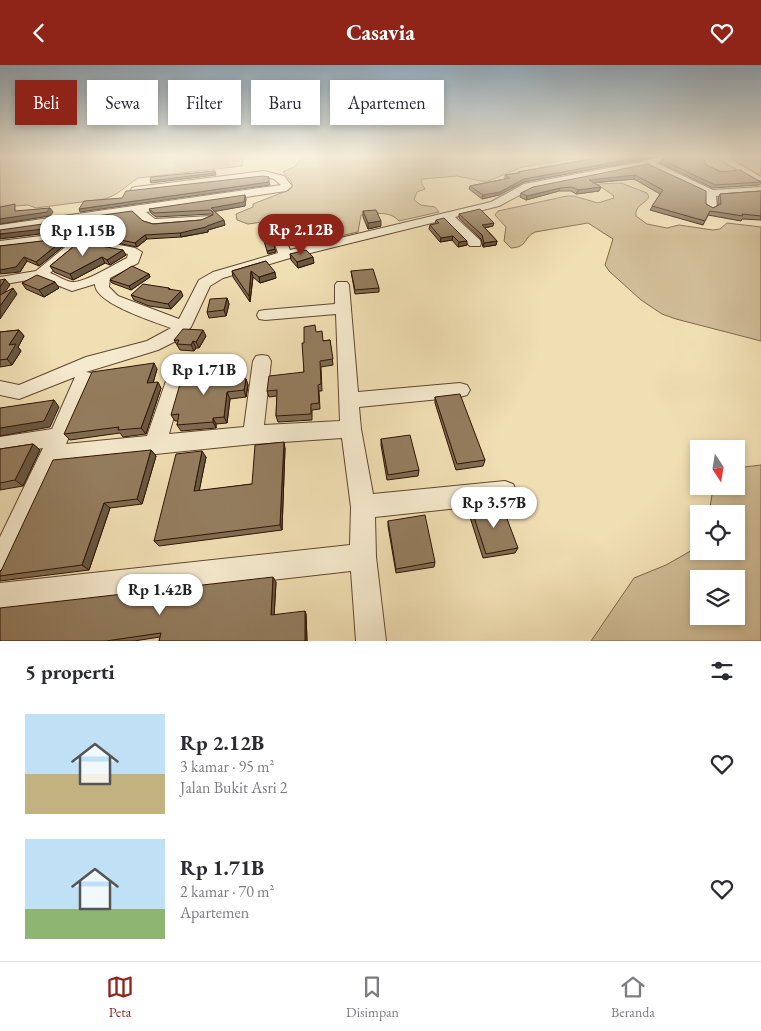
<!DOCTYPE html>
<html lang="id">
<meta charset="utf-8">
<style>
body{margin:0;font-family:"EB Garamond",serif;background:#f2f2f3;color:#2b2b33;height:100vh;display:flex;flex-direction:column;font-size:19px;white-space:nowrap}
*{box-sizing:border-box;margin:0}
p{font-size:16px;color:#7c7c81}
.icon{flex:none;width:28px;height:28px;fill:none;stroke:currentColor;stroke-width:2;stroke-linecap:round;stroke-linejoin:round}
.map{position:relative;height:576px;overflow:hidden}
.panel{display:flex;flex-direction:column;background:#fff;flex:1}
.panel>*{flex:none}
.hud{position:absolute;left:15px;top:15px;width:500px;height:45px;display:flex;gap:10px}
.needle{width:32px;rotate:168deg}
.tools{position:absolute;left:690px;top:375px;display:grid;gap:10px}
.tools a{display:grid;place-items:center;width:55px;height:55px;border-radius:0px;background:#fff;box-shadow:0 2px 8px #0003;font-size:25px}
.price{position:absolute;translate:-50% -42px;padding:0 11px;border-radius:18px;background:#fff;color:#222;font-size:16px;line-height:32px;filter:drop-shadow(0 1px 2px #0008)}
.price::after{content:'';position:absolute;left:50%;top:30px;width:15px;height:11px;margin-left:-8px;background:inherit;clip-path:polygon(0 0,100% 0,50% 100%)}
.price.current{background:#8f2418;color:#fff}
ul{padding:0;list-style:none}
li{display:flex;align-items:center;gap:15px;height:125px;padding:0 25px}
li span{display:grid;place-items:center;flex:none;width:140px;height:100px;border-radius:0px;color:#555}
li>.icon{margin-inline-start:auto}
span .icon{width:60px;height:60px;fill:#fffc;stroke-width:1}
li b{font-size:21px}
h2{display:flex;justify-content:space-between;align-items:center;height:60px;padding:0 25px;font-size:21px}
.chip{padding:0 18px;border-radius:0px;background:#fff;box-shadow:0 2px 8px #0003;font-size:18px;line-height:45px}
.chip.current{background:#8f2418;color:#fff}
header{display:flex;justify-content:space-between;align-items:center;height:65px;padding:0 25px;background:#8f2418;color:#fff;font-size:22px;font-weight:700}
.tabs{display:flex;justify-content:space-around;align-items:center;height:70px;border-top:1px solid #e1e1e2;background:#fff;font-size:14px;color:#7c7c81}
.tabs a{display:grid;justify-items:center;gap:2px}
.tabs .current{color:#8f2418}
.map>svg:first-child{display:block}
</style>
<header><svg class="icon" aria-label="back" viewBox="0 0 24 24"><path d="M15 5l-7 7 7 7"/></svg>Casavia<svg class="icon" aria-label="heart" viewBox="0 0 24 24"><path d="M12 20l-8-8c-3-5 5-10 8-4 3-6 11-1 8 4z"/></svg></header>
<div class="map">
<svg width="761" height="576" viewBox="0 0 761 576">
<rect width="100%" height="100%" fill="#f1dfb4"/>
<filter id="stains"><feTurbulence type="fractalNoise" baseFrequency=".004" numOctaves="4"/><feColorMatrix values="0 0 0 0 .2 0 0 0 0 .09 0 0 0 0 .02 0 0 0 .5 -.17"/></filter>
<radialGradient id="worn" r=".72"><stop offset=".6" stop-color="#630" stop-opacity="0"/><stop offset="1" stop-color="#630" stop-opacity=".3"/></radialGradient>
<path fill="#d0bc96" stroke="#80684c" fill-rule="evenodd" d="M4,92H243L241,93L243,95L242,101L138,113C127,120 117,131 104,134L36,143L28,140L0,142V93Z
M307,92H573L553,97L522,102L486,117L457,111L422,114L421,117L425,124L417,127L414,135L421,140L435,142L439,147L399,156C389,145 375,149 361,150L358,167L305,179L295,162L285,154L248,159L237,155L236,149L253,142V139L289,125L292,120L291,116L283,107L296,101L300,95Z
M698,92H728L747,96H761V109C734,108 719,108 694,95Z
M621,118L647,128L649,132C645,139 634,141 636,151L647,159L667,163L679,160L713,165L720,164L727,158L761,162V276L676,254L662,249L641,235L609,206L605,200L613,174L588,158L535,167C523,173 528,182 511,183L504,176L506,162L495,150L498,146L567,131H574L598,138L614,133L613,130L598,120L599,119Z
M761,400V576H591L634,513L666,500L694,484L699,478V486H736V449H709L713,423L736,421V403ZM699,514H736V551H699Z"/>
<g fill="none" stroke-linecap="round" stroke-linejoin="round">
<g stroke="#60462f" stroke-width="2">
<path id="minor" d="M657,92H669L656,98L713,125L761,122V128L716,131L717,142L711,145L705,142L706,129L647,101L531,124L499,141L455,152L480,175L481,178L480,181H470L444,155L290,193L223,213L210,221L191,262L178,275L158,285L86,307L91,308L93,313L66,379L147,371L167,313L169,308L176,306L183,308L185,313L169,369L244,362L253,296L256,291L262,290L268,291L271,296L264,360L340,356L336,249L265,255L259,254L257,250L259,246L265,245L335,239V220L337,217H347L349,220L358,327L460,318L467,320L470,325L467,330L460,332L359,342L361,364L373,429L505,416L513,419L517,427L513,435L505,438L375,452L376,492L386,576H356L351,506L0,546V518L350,480L351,442L342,373L253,379L58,399L9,509L0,513V472L43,383L0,390V372L52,364L75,312L19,334L0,330V316L19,320L86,292L147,276L171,263C155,257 94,238 95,219L72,226L39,213L0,220V212L36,206L70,178L61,176L0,184V176L57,169L63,159L0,168V160L281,120L274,114L264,112L132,127L131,125L132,123L136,122L264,106L284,111L292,121L286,126L146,147L155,154L211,151L213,153C206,160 160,164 150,161C144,159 139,152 134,148L76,157L69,170L135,183L142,187L138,198L110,213L109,222L118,231L179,254L199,215L213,207L278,188L271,167L273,164H281L290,185L491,137L524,119L646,96ZM82,180L128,189L127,193C114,199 85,218 72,217C65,216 56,210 50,208Z
M716,92H727L761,112V119Z"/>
</g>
<use href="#minor" fill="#f6eace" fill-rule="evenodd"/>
</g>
<path fill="#7f6c52" stroke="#2f1303" d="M602,92H653L646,94L524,117L499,130L482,134L469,124L470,121L505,114V110L518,108V107Z
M662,95L706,100L721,107L761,116V118L759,120L713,123L660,98Z
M648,99L706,139L713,143L718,140V133L720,129L761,126V155L742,154L741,156L708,150L703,160L650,145L660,129L634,114L594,118L601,122L599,126L576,129L571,126H559L526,135L520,132L521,128Z
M246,134L245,141L214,146L225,160L208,165V167L181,172L147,174L137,182L72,169L69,164L143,156L153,159L201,155L213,150L211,149L156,152L151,148L149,144Z
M363,146L381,161L368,164L363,152Z
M459,149L493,161L485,163L497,176L496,180L483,182L481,174L459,153Z
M436,155L467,180L458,182L452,175L440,177L429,164L430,160L435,159Z
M63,175L66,179L39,201L27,196L20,207L0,181Z
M79,177L126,190L110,200L105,198L73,215L54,207L50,201Z
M290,189L314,198L298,203L291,195Z
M266,196L276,213L260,218L253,212L250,237L233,212L232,206Z
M351,206L379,223V227L355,229Z
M149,209L150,212L131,225L112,218L110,215Z
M22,218L59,223L44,232L26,224Z
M169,223L170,224L183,231L171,244L149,241L134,235L131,230Z
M227,233L229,239L226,251L209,253L207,247Z
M19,265L24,271L18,282L21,286L12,300L0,302V267Z
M316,267L323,276L330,275L333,300L321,302L322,326H319L320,344L312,345V355L278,357L276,351L277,331L269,332L267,326L304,307V278Z
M206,271L199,283H196L194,286L180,285L174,275Z
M157,304L153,318L161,323L146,369L123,372L120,368L70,375L64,369Z
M240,308L241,313L246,314L248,320L246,332L230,334L227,358L216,359V363L181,366L177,360L178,356H175L171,350L224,310Z
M435,332L485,395L483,401L456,405L435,338Z
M381,374L419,405L418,411L387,415L381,380Z
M33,379L40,385L23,421L0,425V384Z
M285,383L282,465L159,481L154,476L206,392L199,426L252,419Z
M151,385L156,391L142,439L110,443L89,505L0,516V506Z
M471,443L518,483L515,488L483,493L469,449Z
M388,456L435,497L434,502L396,508L388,461Z
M276,517L274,550L306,549L307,576H159L160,572L134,576H0Z"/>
<path fill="#685842" stroke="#2f1303" d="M644,92H653L646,94L524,117L499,130L482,134L483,130L524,114Z
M215,106L216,110L151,118L150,116Z
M635,110L634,114L587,118L589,115Z
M269,117L270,120L80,147L79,144Z
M601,122L599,126L576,129L578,125Z
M560,123L559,126L526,135L527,131Z
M245,130L246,134L245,141L212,147L211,143Z
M50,143L53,147L50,151L0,159V154Z
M224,155L225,160L208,165V167L181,172L180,168Z
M381,156V161L368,164V158Z
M57,157L59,161L56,167L0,174V169Z
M494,158L493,161L482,163V160Z
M273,159V162L269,168V165Z
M145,170L147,174L137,182L135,178Z
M453,171L452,175L440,177L441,173Z
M63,175L66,179L39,201L36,197Z
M467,176V180L458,182L459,177Z
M497,176L496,180L483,182L484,178Z
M275,184L276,187L268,189L267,186Z
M123,185L126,190L110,200L107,195Z
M24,192L27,196L20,207L0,209V205Z
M102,192L105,198L73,215L70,209Z
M313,192L314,198L298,203L297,197Z
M251,206L253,212L250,237L249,231Z
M275,207L276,213L260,218L259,212Z
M149,209L150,212L131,225L129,221Z
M5,214L10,220L0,234V222Z
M55,217L59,223L44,232L39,225Z
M13,223L17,229L0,254V241Z
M181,226L183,231L171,244L168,239Z
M227,233L229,239L226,251L224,245Z
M19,265L24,271L18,282L21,286L12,300L7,294L9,280Z
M203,265L206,271L199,283L196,277Z
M193,276L196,283L194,286L191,280Z
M154,298L157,304L151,325L147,318Z
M246,314L248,320L246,332L244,325Z
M158,317L161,323L146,369L141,363Z
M227,327L230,334L227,358L224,352Z
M54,335L59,342L50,362L0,371V363Z
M213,353L216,359V363L213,357Z
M284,377L285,383L282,465L280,460Z
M33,379L40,385L23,421L15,415Z
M151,385L156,391L142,439L137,434Z
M202,386L206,392L198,432L194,426Z
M104,438L110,443L89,505L82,500Z
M273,512L276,517L274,554L271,550Z
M305,546L306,549L307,576H305Z"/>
<path fill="#947d5f" stroke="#2f1303" d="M602,92H644L524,114L500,127L483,130L470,121L510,113L505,110L520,108L518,107Z
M669,92H703L706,100L721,107L740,105L761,117L715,120L662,95Z
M648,99L706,126V139L713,143L721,139L720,129L761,126V151L742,149L743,151L710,146L705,156L652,141L663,125L635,110L589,115L601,122L578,125L572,122L560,123L527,131L521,128L533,122Z
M215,106V108L150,116L151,112Z
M263,111L269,112V117L79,144L84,136L122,133L126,126Z
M245,130L244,137L211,143L224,155L207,161L206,162L180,168L145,170L135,178L69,164L75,154L132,146L143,156L153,159L201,155L213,150V147L210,145L154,148L149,144Z
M15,139V146L50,143L47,147L0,154V142Z
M480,144L494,158L482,160L497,176L484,178L482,170L459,149Z
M376,145L381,156L368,158L363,146Z
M444,153L467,176L459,177L453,171L441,173L430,160L439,158L436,155Z
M57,157L53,163L0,169V165Z
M272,157L273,159L269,165L275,184L267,186L259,159Z
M58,174L63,175L36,197L24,192L16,202L0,205V181Z
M79,177L123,185L107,195L102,192L70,209L50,201Z
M306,185L313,192L297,197L290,189Z
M266,196L275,207L259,212L251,206L249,231L232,206Z
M132,201L149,209L129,221L110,215Z
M373,204L379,223L355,225L351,206Z
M37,210L55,217L39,225L22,218Z
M5,214L0,222V215Z
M143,219L169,223L168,224L181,226L168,239L146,235L131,230Z
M13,223L0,241V230Z
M227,233L224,245L207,247L210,234Z
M315,260L316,267L322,266L323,276L330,275L333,294L320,296L321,319L318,320L319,338L311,339V349L276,351L277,325L267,326L269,311L304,307L302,278H304V262Z
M183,264L203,265L196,277L193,276L191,280L177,279L179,275H174Z
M19,265L9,280L16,279L7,294L0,295V267Z
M154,298L147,318L158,317L141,363L118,365L119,362L64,369L92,307Z
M187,306L224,310L240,308L239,312L246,314L244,325L227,327L224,352L213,353V357L177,360L179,349L171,350L182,312H186Z
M460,329L485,395L457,399L435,332Z
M54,335L44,356L0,363V343Z
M410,370L419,405L388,410L381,374Z
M284,377L280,460L154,476L176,389L202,386L194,426L252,419L255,380Z
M33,379L15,415L0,418V384Z
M151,385L137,434L104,438L82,500L0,511V506H1L53,395Z
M501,438L518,483L486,489L471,443Z
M425,450L435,497L396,504L388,456Z
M273,512L271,550L305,546V576H159L161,568L106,576H0V543Z"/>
<linearGradient id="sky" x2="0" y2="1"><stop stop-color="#91aabb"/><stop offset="0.53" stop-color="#f9f1dd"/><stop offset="1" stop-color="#f9f1dd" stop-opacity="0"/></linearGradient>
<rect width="761" height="172" fill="url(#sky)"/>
<rect width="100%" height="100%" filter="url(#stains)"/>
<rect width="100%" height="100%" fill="url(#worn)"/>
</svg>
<div class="tools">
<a><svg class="needle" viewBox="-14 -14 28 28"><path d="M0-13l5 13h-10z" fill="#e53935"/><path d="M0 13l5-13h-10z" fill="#7c7c81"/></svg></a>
<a><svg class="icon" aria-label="locate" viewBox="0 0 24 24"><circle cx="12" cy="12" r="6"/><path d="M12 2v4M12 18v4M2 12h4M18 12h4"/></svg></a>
<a><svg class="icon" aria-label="layers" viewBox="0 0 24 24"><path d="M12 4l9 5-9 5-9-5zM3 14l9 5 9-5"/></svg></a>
</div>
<b class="price current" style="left:301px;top:191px">Rp 2.12B</b>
<b class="price" style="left:83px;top:192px">Rp 1.15B</b>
<b class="price" style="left:204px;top:331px">Rp 1.71B</b>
<b class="price" style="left:494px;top:464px">Rp 3.57B</b>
<b class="price" style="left:160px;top:551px">Rp 1.42B</b>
<div class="hud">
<a class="chip current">Beli</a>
<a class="chip">Sewa</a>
<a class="chip">Filter</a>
<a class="chip">Baru</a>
<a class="chip">Apartemen</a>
</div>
</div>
<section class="panel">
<h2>5 properti<svg class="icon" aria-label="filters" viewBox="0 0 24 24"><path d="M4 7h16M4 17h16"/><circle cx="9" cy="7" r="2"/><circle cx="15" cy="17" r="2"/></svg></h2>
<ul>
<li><span style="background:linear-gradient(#bfe0f5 60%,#c2b280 0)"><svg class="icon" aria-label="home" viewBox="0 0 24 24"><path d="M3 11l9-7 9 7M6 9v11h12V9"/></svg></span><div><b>Rp 2.12B</b><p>3 kamar · 95 m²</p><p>Jalan Bukit Asri 2</p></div><svg class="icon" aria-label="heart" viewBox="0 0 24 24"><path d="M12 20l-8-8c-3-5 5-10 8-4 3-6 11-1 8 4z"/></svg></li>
<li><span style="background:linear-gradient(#bfe0f5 70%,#8fb573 0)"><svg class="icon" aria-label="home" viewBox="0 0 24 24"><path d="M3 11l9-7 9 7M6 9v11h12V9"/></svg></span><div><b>Rp 1.71B</b><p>2 kamar · 70 m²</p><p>Apartemen</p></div><svg class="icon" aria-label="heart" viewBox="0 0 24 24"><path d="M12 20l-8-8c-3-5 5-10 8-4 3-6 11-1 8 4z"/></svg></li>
</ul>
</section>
<nav class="tabs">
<a class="current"><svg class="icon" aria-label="map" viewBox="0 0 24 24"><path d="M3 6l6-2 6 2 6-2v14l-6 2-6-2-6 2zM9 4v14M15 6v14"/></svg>Peta</a>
<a><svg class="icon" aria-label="saved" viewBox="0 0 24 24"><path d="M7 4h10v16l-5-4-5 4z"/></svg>Disimpan</a>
<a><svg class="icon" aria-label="home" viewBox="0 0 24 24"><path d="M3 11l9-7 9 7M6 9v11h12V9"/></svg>Beranda</a>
</nav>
